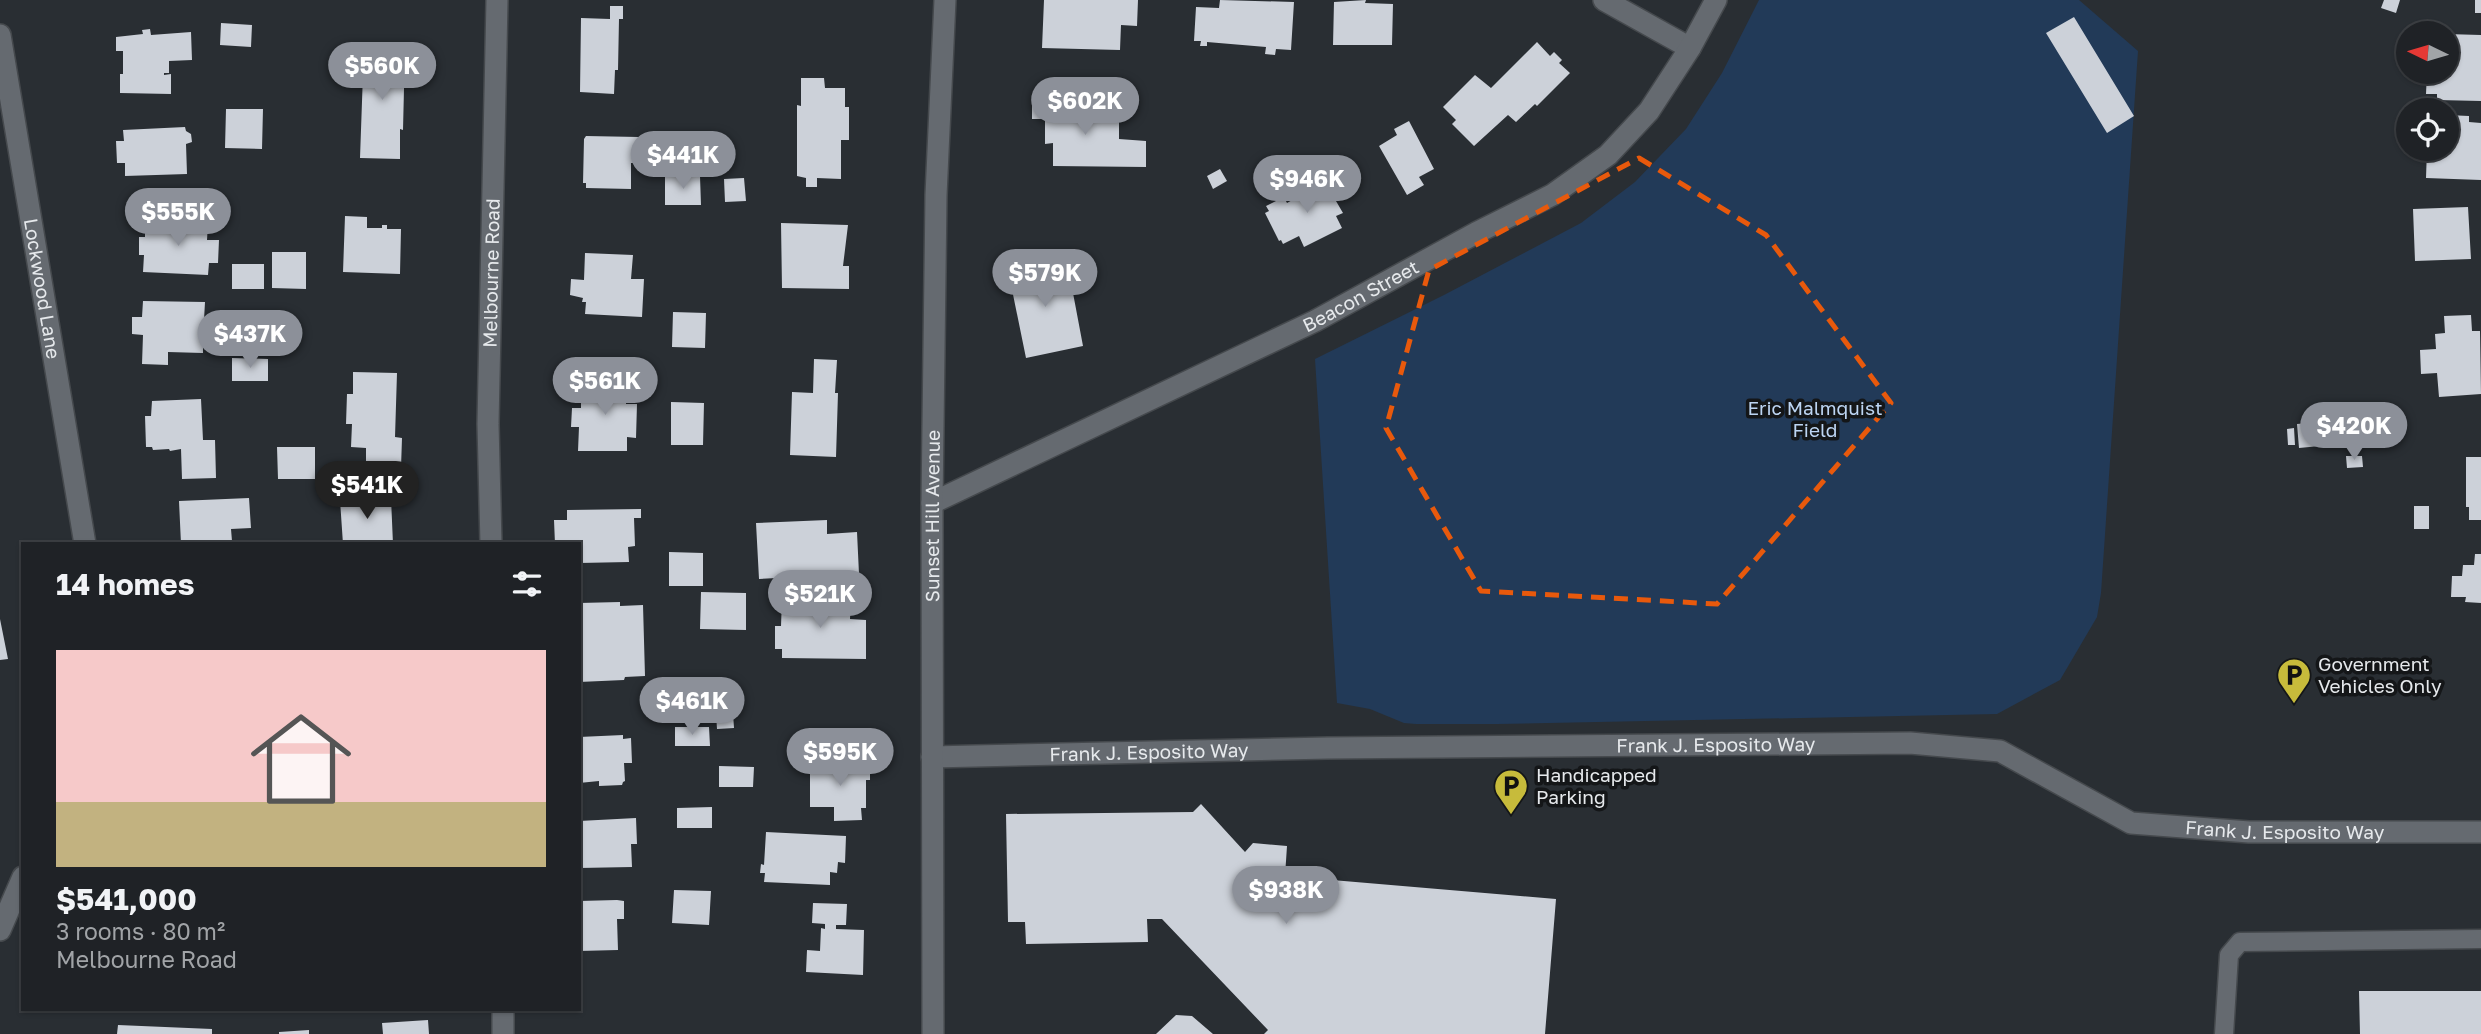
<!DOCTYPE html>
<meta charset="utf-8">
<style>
body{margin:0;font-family:"Golos Text",sans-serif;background:#2c2f32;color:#f1f3f6;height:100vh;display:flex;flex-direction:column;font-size:26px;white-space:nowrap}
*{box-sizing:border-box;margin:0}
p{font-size:23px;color:#a1a4a7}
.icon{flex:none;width:38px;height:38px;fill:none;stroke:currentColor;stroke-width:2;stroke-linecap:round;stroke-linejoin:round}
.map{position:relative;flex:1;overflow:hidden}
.drawer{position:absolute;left:21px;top:542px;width:560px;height:469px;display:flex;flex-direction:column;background:#1f2226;border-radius:0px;box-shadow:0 2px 5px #0004,0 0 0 2px #3c3f43}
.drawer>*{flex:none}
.needle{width:46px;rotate:275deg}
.buttons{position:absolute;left:2396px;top:21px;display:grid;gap:14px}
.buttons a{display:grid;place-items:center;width:63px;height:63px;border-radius:50%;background:#1f2226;box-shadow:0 2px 5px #0004,0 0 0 2px #3c3f43;font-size:35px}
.price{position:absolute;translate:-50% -60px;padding:0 16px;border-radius:24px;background:#8c9099;color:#fff;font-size:23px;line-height:46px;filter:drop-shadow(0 2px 4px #0008)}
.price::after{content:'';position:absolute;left:50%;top:42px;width:21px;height:16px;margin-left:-10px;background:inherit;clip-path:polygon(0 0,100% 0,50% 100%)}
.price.current{background:#222;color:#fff}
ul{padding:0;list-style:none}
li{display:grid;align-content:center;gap:14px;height:371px;padding:0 35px}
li+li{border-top:2px solid #3c3f43}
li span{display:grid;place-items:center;height:217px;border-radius:0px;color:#555}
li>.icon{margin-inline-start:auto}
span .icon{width:126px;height:126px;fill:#fffc;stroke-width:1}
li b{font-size:30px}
h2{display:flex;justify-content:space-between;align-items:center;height:84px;padding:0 35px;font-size:30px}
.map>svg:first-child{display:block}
</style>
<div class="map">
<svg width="2481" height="1034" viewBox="0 0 2481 1034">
<rect width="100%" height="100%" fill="#292e33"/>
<path fill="#223a58" d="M1759,0H2079L2138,51L2101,593L2097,617L2060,680L1997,714L1497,724H1416L1404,723L1370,709L1337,703L1315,359L1444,295L1581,223L1635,182L1686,129L1722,73Z"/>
<path fill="#ccd1d9" d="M1044,0H1138L1137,26L1121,25L1120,50L1042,48Z
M1220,0L1294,2L1291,50L1276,49L1275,55L1265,54L1266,47L1207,42V46H1200L1201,41H1194L1196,7L1219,8Z
M1366,0L1365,3L1393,4L1392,45H1333L1334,2Z
M2384,0H2400L2396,13L2381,8Z
M2475,0H2481V13H2475Z
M610,6H623V19H619L618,70H615L614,94L580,92L581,18L610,19Z
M2074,17L2134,116L2107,133L2046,33Z
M221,23L252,25L251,47L220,45Z
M150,29L151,35L191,32L192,60L169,61V73H164V75L171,74V94L120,93V74H123V51H116V37L143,34L142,30Z
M2446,34L2481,35V101L2437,100V94H2426L2427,72H2446Z
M1537,42L1550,56L1554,52L1562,60L1559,63L1570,73L1537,106L1535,104L1516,122L1508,115L1474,146L1452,124L1456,120L1443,107L1475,75L1491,88Z
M364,45L405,47L403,130L400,129V159L360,158Z
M801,78H824L825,88H845V107H849V140H841V179L817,178V187H806V178L797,176V105L801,106Z
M1032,94L1074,95L1073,112H1055V120H1078V116H1089V121H1119V139L1146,141V167L1053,166V143L1045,144V119H1032Z
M226,109H263L262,149L225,148Z
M2447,115L2469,116V122L2481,123V180L2426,178L2427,149H2446Z
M1409,121L1434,169L1419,177L1424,185L1407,195L1379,146L1397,135L1394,129Z
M185,127L186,131L191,134L192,142L186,144L187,174L125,176V163H117L116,141H124L123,130Z
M586,136L639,137L638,163H631V189L586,188V183H583L584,139Z
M1220,169L1227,181L1213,189L1207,176Z
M700,176L701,205H665V177Z
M744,178L746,201L725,202L724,179Z
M1326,179L1331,189L1337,186L1342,198L1336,201L1343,213L1336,216L1342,228L1304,247L1299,236L1283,244L1281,240L1279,241L1265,213L1269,211L1266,206L1284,197L1287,203L1294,199L1292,196Z
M2468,207L2471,259L2415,261L2413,209Z
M345,216L367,217V228H382V225H387V229H401L400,274L343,272Z
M145,221L208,223L207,240H219L218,263H209L208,275L143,272L144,255H139V237H145Z
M781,223L848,225L843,266H849V289L782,288Z
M272,252H306V289L272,288Z
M585,253L633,255L631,279H644L642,317L585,314L586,302H582L583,298L570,295L571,279L584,280Z
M1062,259L1068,294L1073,293L1083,346L1026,358L1008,270Z
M232,264H264V289H232Z
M143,301L205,302L204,320H214V342H203V353L168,352V365L142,364L143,335L132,334V317H142Z
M673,312L706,313L705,348L672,347Z
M2471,315L2472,331H2480L2481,394L2439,397L2437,373L2421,374L2420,350L2436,349L2435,334L2445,333L2444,316Z
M232,358L268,359V381H232Z
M814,359L837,360L835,393H838L836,457L790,455L792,392L813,393Z
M353,372L397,373L395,437L402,438L401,468L366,467V448L351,447L352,424H346L347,394H353Z
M581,381H627L626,404H637L636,438L627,437V451H578L579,427H571L572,408H581Z
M201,399L203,440H215L216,478L182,479L181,449L170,451L169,449L153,450L152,447H146L145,416H151L152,401Z
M671,402L704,403L703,445H671Z
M2318,422L2320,446L2299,448L2297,424Z
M2294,428L2295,445H2288L2287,429Z
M277,447H315V479H278Z
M2346,456H2362L2363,467L2347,468Z
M2466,457H2481V520H2469V507H2466Z
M249,498L251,528L231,529L232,541L252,540V544H181L179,501Z
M391,498L393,544H343L340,500Z
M2414,506H2429V529H2414Z
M641,509V518H634L635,546L628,547L629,562L579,563V544H555L554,520H567V510Z
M827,520V534L857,532L859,574L759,579L756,523Z
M669,552L703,553V586H669Z
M2475,554H2481V603L2465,602L2466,597H2451L2452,576H2462L2463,565H2474Z
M701,592L746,593V630L700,629Z
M782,599L851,600L850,619L866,620V659L782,658V649H775V626H781Z
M620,602V606L643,605L645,676L625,677L624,680L579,682V603Z
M0,619L8,659L0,660Z
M732,698L734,728L717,729L715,699Z
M675,727H709L710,746H675Z
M623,735V739L631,738L632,763H624L625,781L623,782L622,785L599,786V781L579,783V737Z
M810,761H865V769H870V780H866V808H861L862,820L834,821V807H810Z
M719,766L754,767L753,787H719Z
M1201,804L1245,852L1253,843L1287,846L1285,876L1556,899L1545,1034H1264L1268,1030L1162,919H1147L1148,942L1026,944L1025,922H1008L1006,814L1193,812Z
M712,807V828H677V808Z
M636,818L637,844H631L632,867L579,868V821Z
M766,832L846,836L845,863L838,862L837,873L830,872V885L764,882L765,873H760L761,864L764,865Z
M674,890L711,891L709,925L672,923Z
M617,900L624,901V919H617L618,950L579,951V901Z
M813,903L847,904L846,925H836V929L864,930L863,975L806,972L807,950L820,951L821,928L825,929V924L812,923Z
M2359,991H2481V1034H2360Z
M1176,1015L1192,1016L1213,1034H1156Z
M428,1020L429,1034H383L382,1023Z
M118,1025L212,1029V1034H117Z
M309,1030V1034H279V1032Z"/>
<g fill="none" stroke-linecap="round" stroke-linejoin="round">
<g stroke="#45494d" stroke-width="21">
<path id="lane" d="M2224,1034L2229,955L2240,942L2481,939"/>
</g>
<g stroke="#45494d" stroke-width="24">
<g id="street">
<path d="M1604,0L1690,48"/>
<path id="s1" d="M0,35L85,544"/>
<path id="s2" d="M932,503L1315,321L1476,233L1552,195L1608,155L1649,111L1690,48L1716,0"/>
<path id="s3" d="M491,544L488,424L497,0"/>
<path id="s4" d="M932,757L1328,748L1910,743L2000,751L2131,823L2249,832H2481"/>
<path d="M0,930L23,877"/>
<path d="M503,1010V1034"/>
<path id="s5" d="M933,1034L932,503L936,195L945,0"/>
</g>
</g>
<use href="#lane" stroke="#656a70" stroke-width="18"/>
<use href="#street" stroke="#656a70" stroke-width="21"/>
</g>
<path fill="none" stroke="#e8590c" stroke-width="5" stroke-dasharray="14 9" stroke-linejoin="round" d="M1639,158L1766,235L1891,403L1717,604L1481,591L1386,428L1429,270Z"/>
<defs>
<g id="parking-pin" transform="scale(1.75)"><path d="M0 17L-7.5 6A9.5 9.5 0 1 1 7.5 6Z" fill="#c7bb3b" stroke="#141618"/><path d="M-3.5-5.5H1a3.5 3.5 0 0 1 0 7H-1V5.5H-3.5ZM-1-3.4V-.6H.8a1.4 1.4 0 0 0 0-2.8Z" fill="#111"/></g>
</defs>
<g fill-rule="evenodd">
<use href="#parking-pin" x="2294" y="675"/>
<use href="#parking-pin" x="1511" y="786"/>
</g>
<g text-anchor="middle" stroke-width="7" stroke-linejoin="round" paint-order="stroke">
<g font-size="19" fill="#e6e9ec" stroke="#141618">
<text dy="7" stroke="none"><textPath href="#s3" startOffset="271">Melbourne Road</textPath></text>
<text dy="7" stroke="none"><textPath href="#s1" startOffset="257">Lockwood Lane</textPath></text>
<text dy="7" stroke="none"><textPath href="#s2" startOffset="476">Beacon Street</textPath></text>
<text dy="7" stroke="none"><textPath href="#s5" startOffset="518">Sunset Hill Avenue</textPath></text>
<text dy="7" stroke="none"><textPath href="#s4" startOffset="784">Frank J. Esposito Way</textPath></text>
<text dy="7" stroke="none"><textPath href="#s4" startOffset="217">Frank J. Esposito Way</textPath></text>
<text dy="7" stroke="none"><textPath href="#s4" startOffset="1372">Frank J. Esposito Way</textPath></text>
</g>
<g font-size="19" fill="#bdd5f3" stroke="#141618">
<text x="1815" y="415">Eric Malmquist<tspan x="1815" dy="22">Field</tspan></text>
</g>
<g font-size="19" fill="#e6e9ec" stroke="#141618" text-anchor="start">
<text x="2318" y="671">Government<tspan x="2318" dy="22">Vehicles Only</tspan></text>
<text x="1536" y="782">Handicapped<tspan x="1536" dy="22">Parking</tspan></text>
</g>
</g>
</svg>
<div class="buttons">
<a><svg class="needle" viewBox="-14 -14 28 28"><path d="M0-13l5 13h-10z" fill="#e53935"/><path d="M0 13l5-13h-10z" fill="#a1a4a7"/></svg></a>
<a><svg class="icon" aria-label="locate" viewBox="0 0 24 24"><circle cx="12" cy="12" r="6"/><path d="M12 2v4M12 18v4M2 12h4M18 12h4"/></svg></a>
</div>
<b class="price" style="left:382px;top:102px">$560K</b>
<b class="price" style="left:1085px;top:137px">$602K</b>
<b class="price" style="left:683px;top:191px">$441K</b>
<b class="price" style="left:1307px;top:215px">$946K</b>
<b class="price" style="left:178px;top:248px">$555K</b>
<b class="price" style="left:1045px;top:309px">$579K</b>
<b class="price" style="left:250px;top:370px">$437K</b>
<b class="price" style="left:605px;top:417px">$561K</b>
<b class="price" style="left:2354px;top:462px">$420K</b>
<b class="price current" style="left:367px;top:521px">$541K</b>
<b class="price" style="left:820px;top:630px">$521K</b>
<b class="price" style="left:692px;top:737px">$461K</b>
<b class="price" style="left:840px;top:788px">$595K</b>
<b class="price" style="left:1286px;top:926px">$938K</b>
<section class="drawer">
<h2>14 homes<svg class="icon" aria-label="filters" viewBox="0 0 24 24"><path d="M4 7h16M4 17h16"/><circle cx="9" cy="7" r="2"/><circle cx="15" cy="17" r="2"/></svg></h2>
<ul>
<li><span style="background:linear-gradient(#f6c9c9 70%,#c2b280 0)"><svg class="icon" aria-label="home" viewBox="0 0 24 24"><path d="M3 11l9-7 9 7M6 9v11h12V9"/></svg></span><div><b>$541,000</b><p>3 rooms · 80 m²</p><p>Melbourne Road</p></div></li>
</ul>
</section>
</div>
